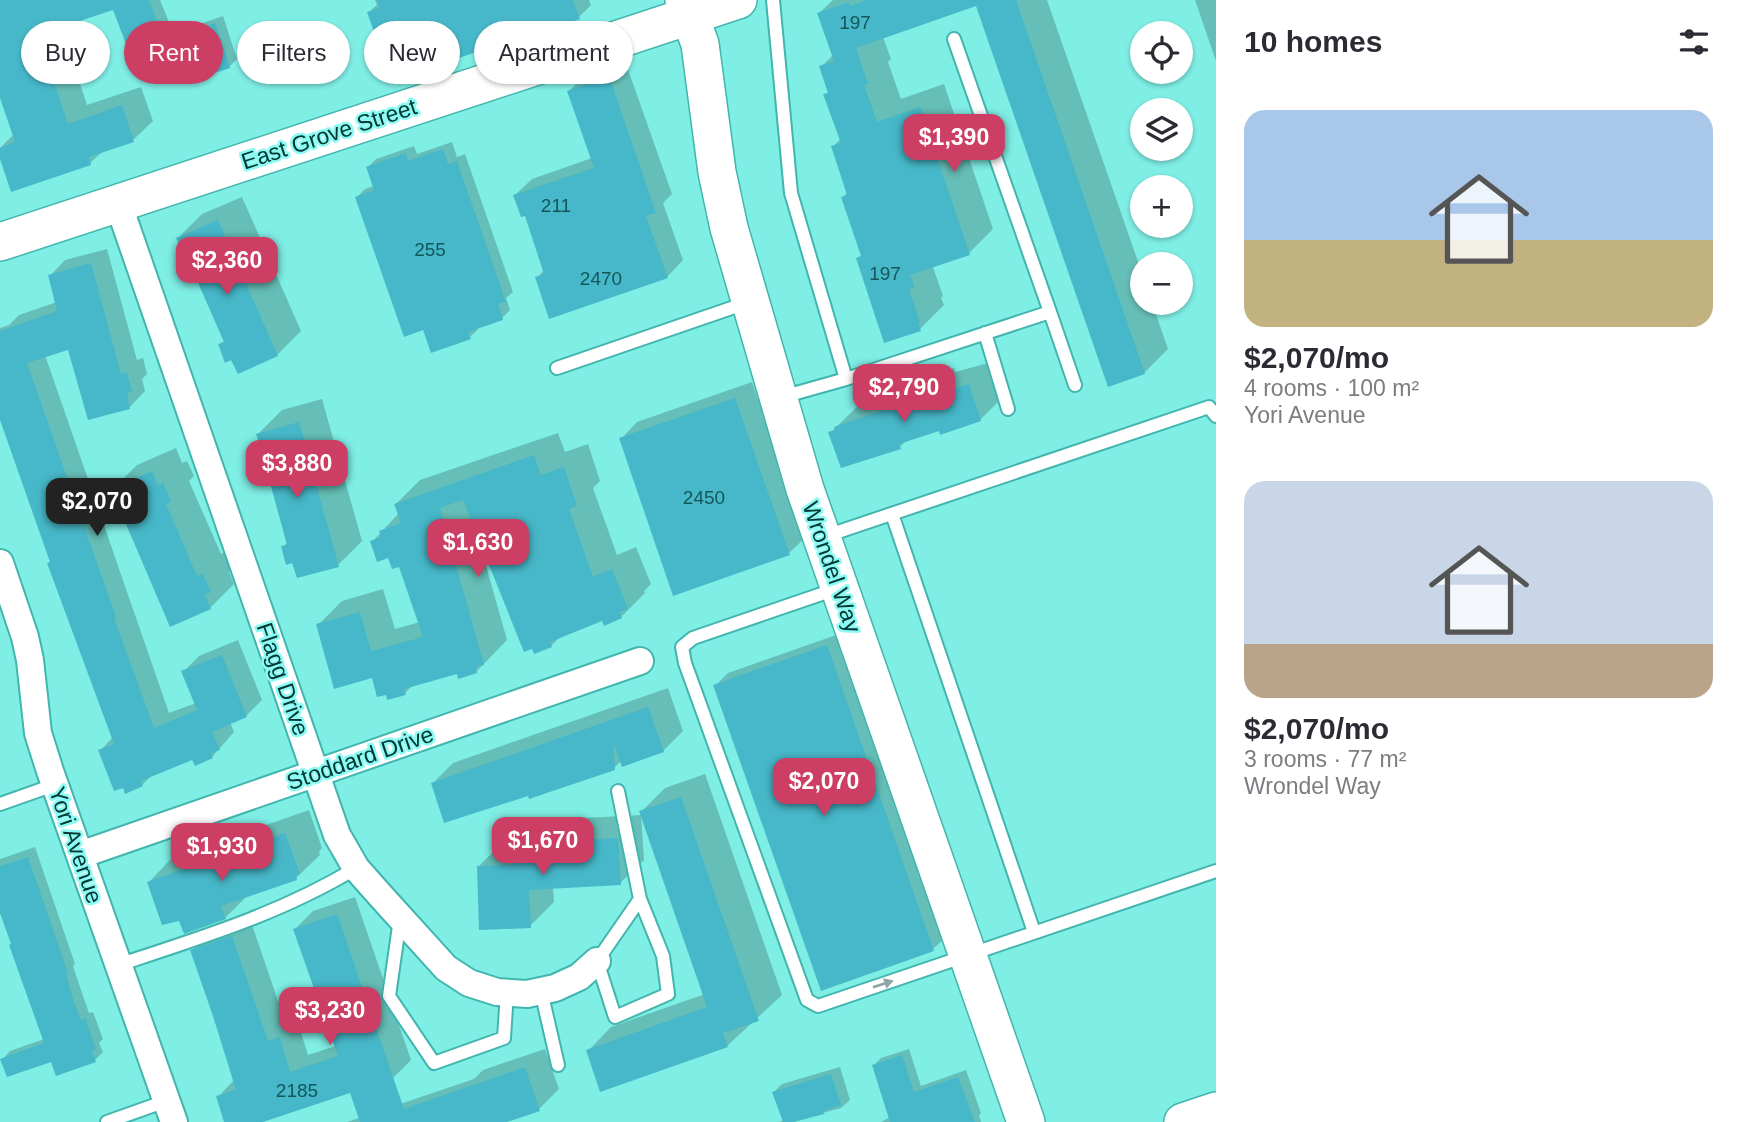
<!DOCTYPE html>
<meta charset="utf-8">
<style>
body{margin:0;font-family:Arial,sans-serif;background:#f7f7f7;color:#2b2b33;height:100vh;display:flex;flex-direction:column;font-size:26px;white-space:nowrap}
*{box-sizing:border-box;margin:0}
p{font-size:23px;color:#7c7c81}
.icon{flex:none;width:38px;height:38px;fill:none;stroke:currentColor;stroke-width:2;stroke-linecap:round;stroke-linejoin:round}
.map{position:relative;flex:1;overflow:hidden}
.panel{display:flex;flex-direction:column;background:#fff;width:525px}
.panel>*{flex:none}
.guide{position:absolute;left:21px;top:21px;width:665px;height:63px;display:flex;gap:14px}
.controls{position:absolute;left:1130px;top:21px;display:grid;gap:14px}
.controls a{display:grid;place-items:center;width:63px;height:63px;border-radius:50%;background:#fff;box-shadow:0 2px 5px #0004;font-size:35px}
.price{position:absolute;translate:-50% -60px;padding:0 16px;border-radius:14px;background:#cd3e64;color:#fff;font-size:23px;line-height:46px;filter:drop-shadow(0 2px 4px #0008)}
.price::after{content:'';position:absolute;left:50%;top:42px;width:21px;height:16px;margin-left:-10px;background:inherit;clip-path:polygon(0 0,100% 0,50% 100%)}
.price.selected{background:#222;color:#fff}
ul{padding:0;list-style:none}
li{display:grid;align-content:center;gap:14px;height:371px;padding:0 28px}
li span{display:grid;place-items:center;height:217px;border-radius:21px;color:#555}
li>.icon{margin-inline-start:auto}
span .icon{width:126px;height:126px;fill:#fffc;stroke-width:1}
li b{font-size:30px}
h2{display:flex;justify-content:space-between;align-items:center;height:84px;padding:0 28px;font-size:30px}
.tag{padding:0 24px;border-radius:32px;background:#fff;box-shadow:0 2px 5px #0004;font-size:24px;line-height:63px}
.tag.selected{background:#cd3e64;color:#fff}
main{display:flex;flex:1;min-height:0}
.map>svg:first-child{display:block}
</style>
<main>
<div class="map">
<svg width="1216" height="1122" viewBox="0 0 1216 1122">
<rect width="100%" height="100%" fill="#7feee5"/>
<path fill="#0003" d="M0,0H106L61,26L87,105L141,87L153,121L133,140L103,151L90,163L0,153V148L14,134L0,92Z
M111,0H160L177,42L168,50Z
M375,0H589L591,5L579,17L492,44L427,31L369,12L377,5Z
M833,0H1047L1143,276V303H1152L1168,349L1144,373L978,4L883,37L891,59L888,62L901,99L944,84L993,229L969,253L933,267L943,296L941,298L944,305L920,329L858,259L862,254L843,197L848,192L833,147L841,138L825,95L829,91L821,67L834,54L819,13Z
M1195,0H1216V61Z
M223,16L237,59L229,67L189,33L197,25Z
M625,61L672,194L663,203L683,260L667,277L537,278L544,270L526,214L515,195L532,179L592,158L569,91L586,74Z
M452,142L457,157L465,154L513,292L506,298L510,310L502,318L477,327L478,329L470,337L424,328L357,197L365,189L374,186L368,167L376,159L414,146L417,154Z
M242,197L301,331L277,355L232,358L220,345L225,340L193,266L179,252L183,248L178,238L202,214Z
M107,249L137,360L143,358L147,374L142,379L145,391L130,407L69,347L45,355L169,713L196,703L183,672L199,656L238,640L262,700L246,716L230,722L234,732L212,757L193,758L152,775L142,785L100,751L113,737L0,414V328L9,325L19,315L57,302L50,276L65,260Z
M992,362L1004,396L980,420L940,429L907,440L900,447L830,433L860,404L902,390L908,384L954,368L955,372Z
M752,382L806,537L789,553L621,439L637,422Z
M322,399L362,541L338,565L293,561L283,547L288,542L267,466L257,451L262,447L258,434L282,410Z
M558,433L565,452L588,444L600,481L593,488L617,555L636,547L651,584L644,591L645,593L621,617L603,618L561,636L551,646L484,547L481,548L507,640L476,672L458,671L414,684L405,693L373,676L318,625L342,601L383,589L395,629L420,622L400,565L372,542L399,513L396,504L420,480Z
M176,448L182,463L187,461L194,476L189,481L221,554L227,551L234,567L229,572L234,584L210,608L113,489L137,465Z
M839,634L946,937L933,949L715,686L728,673Z
M668,688L683,731L663,751L622,760L614,768L529,793L433,783L453,763Z
M705,774L782,995L727,1046L588,1051L611,1027L705,994L641,812L665,788Z
M309,810L322,848L319,852L320,855L296,878L247,896L225,918L181,919L149,882L172,858Z
M641,815L644,860L620,883L553,887L554,902L530,926L478,867L502,843L522,842L543,820Z
M35,847L75,964L73,966L82,993L89,1013L93,1012L103,1039L99,1043L103,1052L95,1060L3,1059L10,1051L44,1039L0,909V859Z
M355,897L411,1060L393,1078L257,1122H226L218,1097L234,1080L192,951L210,933L250,919L286,1024L297,1020L308,1055L336,1046L295,929L313,911Z
M545,1049L559,1089L539,1109L501,1122H347L474,1079L483,1070Z
M909,1049L921,1086L966,1070L981,1113L979,1115L981,1122H881L890,1117L874,1065L881,1058Z
M840,1067L850,1100L841,1108L790,1122H779L784,1120L774,1092L782,1084Z"/>
<path fill="#47b8c9" d="M0,0H149L169,52L134,65L113,10L38,35L68,124L122,105L134,142L89,157L91,165L11,192L0,159V148L15,142L0,98Z
M377,0H573L580,19L492,50L491,47L438,65L426,33L382,48L379,46L367,12L380,8Z
M868,0H1016L1145,374L1108,387L976,6L856,48L868,84L864,85L877,122L920,107L970,255L910,275L915,287L909,289L920,322H918L921,331L884,343L856,258L861,256L841,197L847,195L831,146L841,143L823,94L828,93L819,66L834,61L817,13L849,2L850,6Z
M215,23L230,68L202,77L187,33Z
M609,76L656,213L646,216L668,278L549,319L535,277L544,274L525,216L521,217L513,195L594,168L567,91Z
M443,149L448,164L457,161L506,302L498,304L503,320L468,332L471,339L431,353L423,330L404,337L355,197L374,190L366,167L406,153L408,161Z
M218,220L278,356L238,374L231,360L225,363L218,344L224,342L192,269L185,271L177,252L182,250L176,238Z
M91,263L121,374L127,373L132,392L127,393L130,409L88,420L68,350L27,363L116,617L114,618L154,728L197,710L181,671L222,655L247,717L212,732L220,750L211,753L213,758L195,766L192,760L141,781L143,786L125,794L123,788L114,791L98,750L114,744L47,563L50,562L0,420V331L57,311L48,275Z
M969,384L981,421L940,435L939,431L899,444L901,449L841,468L828,432L835,430L834,427L884,410L883,407L930,391L931,395Z
M735,398L790,555L673,596L619,438Z
M299,422L339,567L297,578L292,563L286,565L281,546L287,545L266,468L260,469L255,451L261,449L256,434Z
M534,455L541,475L564,467L577,506L569,509L593,577L612,569L628,609L620,612L622,618L604,626L602,621L550,642L552,647L534,654L532,649L524,652L463,500L440,508L484,665L476,667L477,673L458,679L457,674L404,689L406,695L387,700L386,695L377,697L372,678L334,689L316,624L360,612L371,651L423,637L399,567L392,569L388,558L377,562L370,541L381,537L379,531L401,523L394,504Z
M152,471L158,486L163,483L171,501L166,504L197,576L203,574L211,592L205,595L211,609L170,627L111,489Z
M827,645L934,951L821,991L713,685Z
M648,707L664,752L622,767L613,741L615,770L529,799L528,796L444,823L431,783Z
M681,797L759,1021L723,1033L728,1047L600,1092L586,1050L707,1007L639,811Z
M285,833L300,874L296,875L297,880L221,906L226,919L184,934L179,921L162,925L147,882Z
M618,838L621,885L529,890L531,928L479,930L477,866L515,864L514,849L518,848V843Z
M28,857L68,973L66,974L74,1002L81,1020L85,1018L96,1049L92,1051L96,1062L56,1076L51,1062L7,1077L0,1059L44,1043L9,945L11,944L0,913V866Z
M337,914L404,1109L525,1067L540,1111L507,1122H360L350,1093L263,1122H224L216,1096L236,1090L213,1016L190,950L232,936L268,1041L280,1037L290,1072L338,1056L293,929Z
M902,1055L914,1092L958,1077L975,1122H890L872,1065Z
M831,1074L841,1105L823,1111L824,1114L794,1122H783L772,1092Z"/>
<g fill="none" stroke-linecap="round" stroke-linejoin="round">
<g stroke="#42b5ae" stroke-width="16">
<path id="lane" d="M773,0L791,193L846,379L782,397
M1050,312L1075,385
M985,333L1008,409
M557,368L749,302
M846,379L1050,312L954,39
M892,514L1034,932
M826,536L1209,407L1216,416
M836,589L693,638L682,647L685,663L807,1000L818,1006L1216,871
M618,791L640,899L597,961L615,1017L668,994L663,956L640,899
M0,804L54,785
M400,919L389,996L434,1063L504,1038L507,992
M118,965C200,938 282,913 356,868
M541,991L558,1065
M107,1122L166,1101"/>
</g>
<g stroke="#42b5ae" stroke-width="30">
<path id="street" d="M118,203L337,835L356,868L379,894L446,968L469,983L497,992L527,994L555,988L579,977L597,961
M0,563L25,637L30,660L38,733L50,771L174,1122
M80,855L640,661"/>
</g>
<g stroke="#42b5ae" stroke-width="40">
<path id="secondary" d="M684,0L700,44L717,172L729,228L805,489L1026,1122
M0,242L738,0
M1183,1122L1216,1111"/>
</g>
<use href="#lane" stroke="#fff" stroke-width="12"/>
<use href="#street" stroke="#fff" stroke-width="26"/>
<use href="#secondary" stroke="#fff" stroke-width="37"/>
</g>
<defs><path id="oneway-solid" d="M-6-.8H1V-3.2L6.5 0L1 3.2V.8H-6Z" transform="scale(1.75)"/></defs>
<use fill="#8da5a4" href="#oneway-solid" transform="translate(883 984) rotate(-18)"/>
<g text-anchor="middle" stroke-width="5" stroke-linejoin="round" paint-order="stroke">
<g font-size="19" fill="#135759">
<text x="855" y="29">197</text>
<text x="556" y="212">211</text>
<text x="430" y="256">255</text>
<text x="885" y="280">197</text>
<text x="601" y="285">2470</text>
<text x="704" y="504">2450</text>
<text x="297" y="1097">2185</text>
</g>
<g font-size="23" fill="#023734" stroke="#8cfbf3">
<text transform="translate(329 134) rotate(-18)" y="8">East Grove Street</text>
<text transform="translate(832 567) rotate(71)" y="8">Wrondel Way</text>
<text transform="translate(283 679) rotate(71)" y="8">Flagg Drive</text>
<text transform="translate(360 758) rotate(-19)" y="8">Stoddard Drive</text>
<text transform="translate(76 845) rotate(71)" y="8">Yori Avenue</text>
</g>
</g>
</svg>
<div class="controls">
<a><svg class="icon" aria-label="locate" viewBox="0 0 24 24"><circle cx="12" cy="12" r="6"/><path d="M12 2v4M12 18v4M2 12h4M18 12h4"/></svg></a>
<a><svg class="icon" aria-label="layers" viewBox="0 0 24 24"><path d="M12 4l9 5-9 5-9-5zM3 14l9 5 9-5"/></svg></a>
<a>+</a>
<a>−</a>
</div>
<b class="price" style="left:954px;top:174px">$1,390</b>
<b class="price" style="left:227px;top:297px">$2,360</b>
<b class="price" style="left:904px;top:424px">$2,790</b>
<b class="price" style="left:297px;top:500px">$3,880</b>
<b class="price selected" style="left:97px;top:538px">$2,070</b>
<b class="price" style="left:478px;top:579px">$1,630</b>
<b class="price" style="left:824px;top:818px">$2,070</b>
<b class="price" style="left:543px;top:877px">$1,670</b>
<b class="price" style="left:222px;top:883px">$1,930</b>
<b class="price" style="left:330px;top:1047px">$3,230</b>
<div class="guide">
<a class="tag">Buy</a>
<a class="tag selected">Rent</a>
<a class="tag">Filters</a>
<a class="tag">New</a>
<a class="tag">Apartment</a>
</div>
</div>
<section class="panel">
<h2>10 homes<svg class="icon" aria-label="filters" viewBox="0 0 24 24"><path d="M4 7h16M4 17h16"/><circle cx="9" cy="7" r="2"/><circle cx="15" cy="17" r="2"/></svg></h2>
<ul>
<li><span style="background:linear-gradient(#a9c7e8 60%,#c2b280 0)"><svg class="icon" aria-label="home" viewBox="0 0 24 24"><path d="M3 11l9-7 9 7M6 9v11h12V9"/></svg></span><div><b>$2,070/mo</b><p>4 rooms · 100 m²</p><p>Yori Avenue</p></div></li>
<li><span style="background:linear-gradient(#c9d6e8 75%,#b9a48a 0)"><svg class="icon" aria-label="home" viewBox="0 0 24 24"><path d="M3 11l9-7 9 7M6 9v11h12V9"/></svg></span><div><b>$2,070/mo</b><p>3 rooms · 77 m²</p><p>Wrondel Way</p></div></li>
</ul>
</section>
</main>
